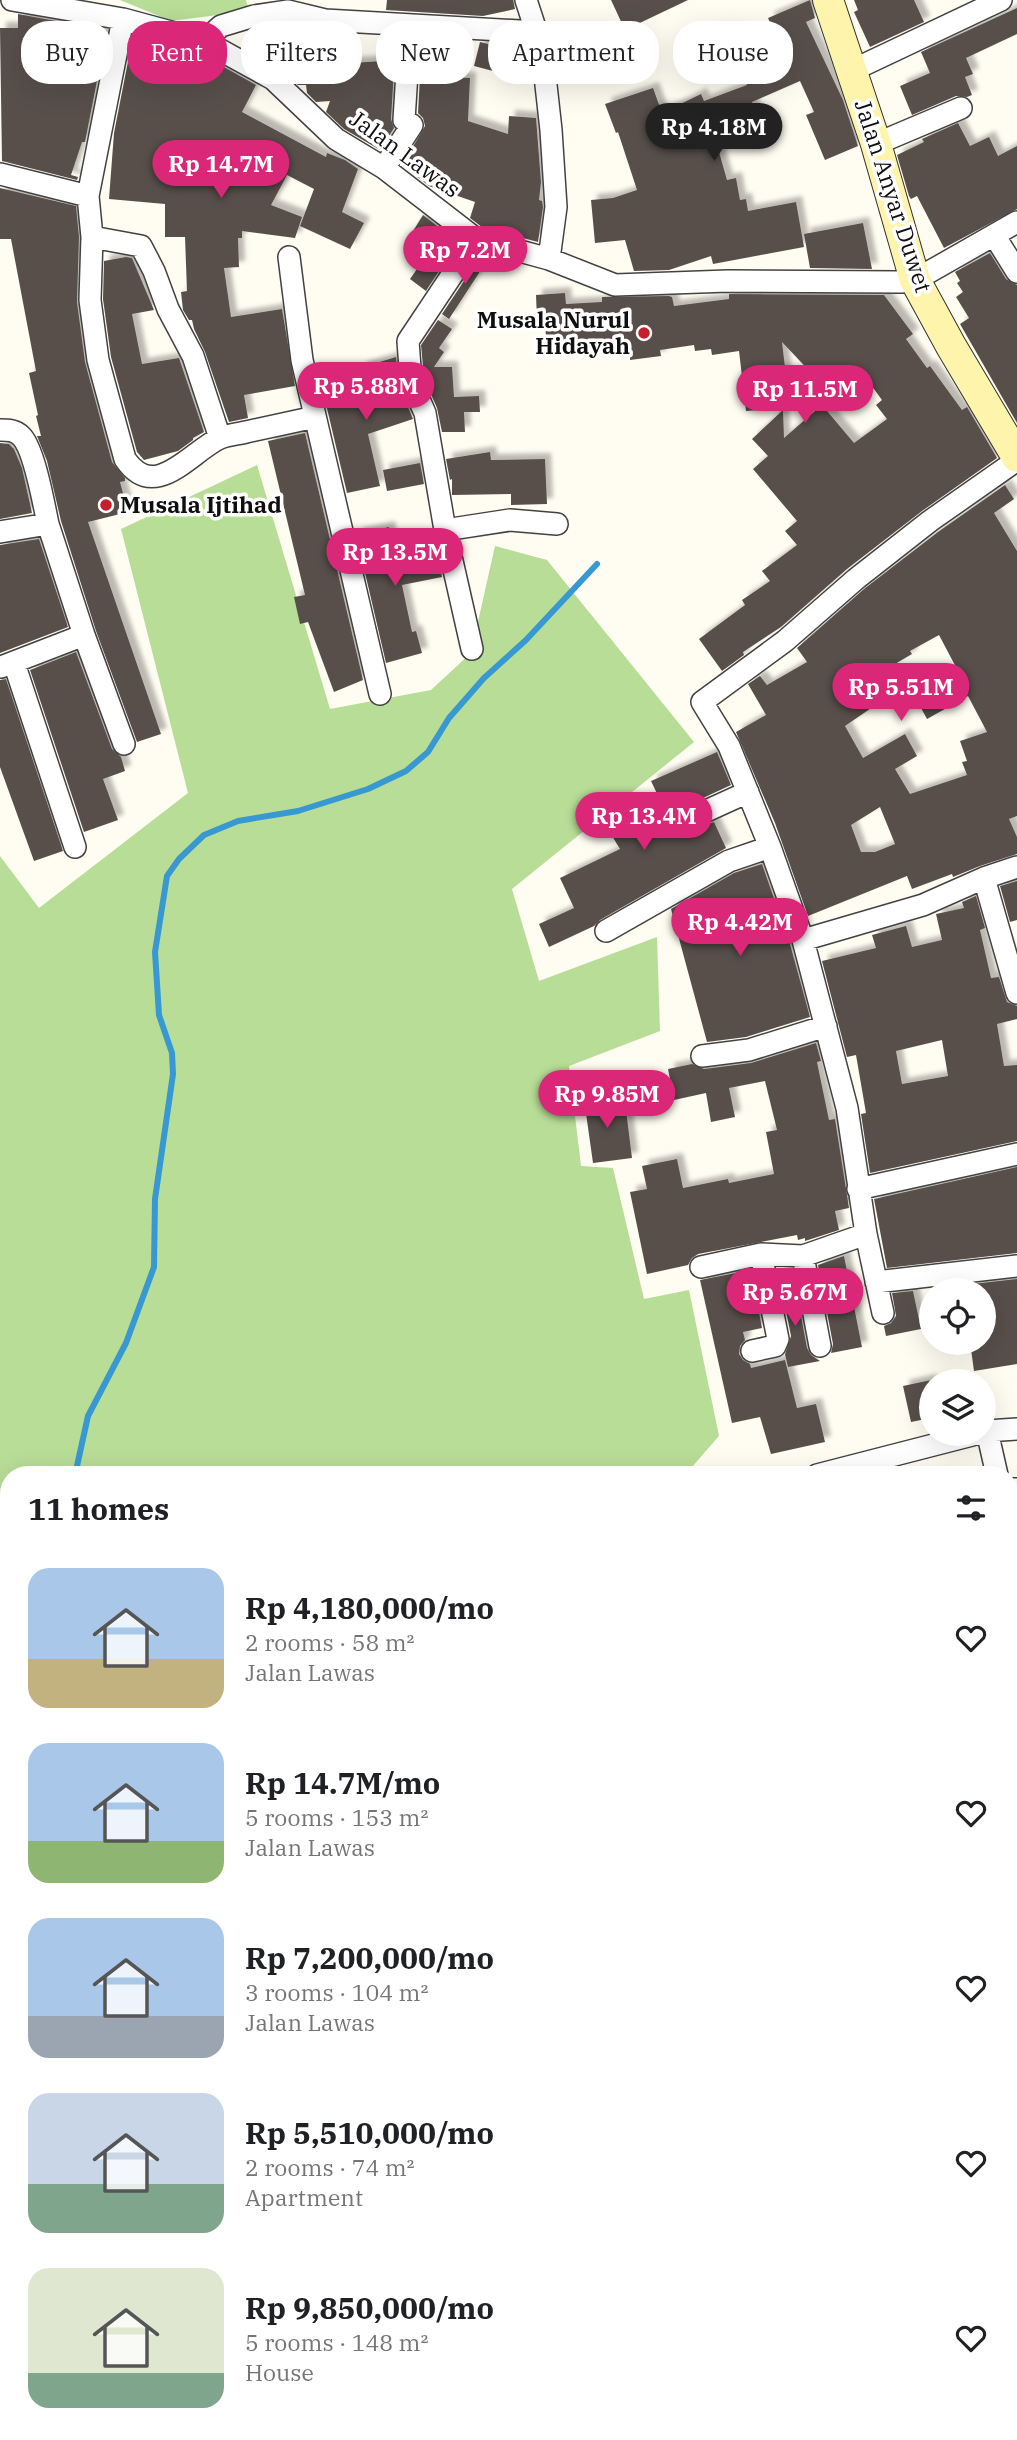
<!DOCTYPE html>
<meta charset="utf-8">
<style>
body{margin:0;font-family:"IBM Plex Serif",serif;background:#f6f6f6;color:#202124;height:100vh;display:flex;flex-direction:column;font-size:26px;white-space:nowrap}
*{box-sizing:border-box;margin:0}
p{font-size:23px;color:#757577}
.icon{flex:none;width:38px;height:38px;fill:none;stroke:currentColor;stroke-width:2;stroke-linecap:round;stroke-linejoin:round}
.map{position:relative;flex:1;overflow:hidden}
.drawer{position:absolute;left:0px;top:1466px;width:1018px;height:975px;display:flex;flex-direction:column;background:#fff;border-radius:28px 28px 0 0;box-shadow:0 7px 28px #0002}
.drawer>*{flex:none}
.top-card{position:absolute;left:21px;top:21px;width:976px;height:63px;display:flex;gap:14px}
.tools{position:absolute;left:919px;top:1278px;display:grid;gap:14px}
.tools a{display:grid;place-items:center;width:77px;height:77px;border-radius:50%;background:#fff;box-shadow:0 7px 28px #0002;font-size:35px}
.price{position:absolute;translate:-50% -60px;padding:0 16px;border-radius:24px;background:#db2777;color:#fff;font-size:23px;line-height:46px;filter:drop-shadow(0 2px 4px #0008)}
.price::after{content:'';position:absolute;left:50%;top:42px;width:21px;height:16px;margin-left:-10px;background:inherit;clip-path:polygon(0 0,100% 0,50% 100%)}
.price.current{background:#222;color:#fff}
ul{padding:0;list-style:none}
li{display:flex;align-items:center;gap:21px;height:175px;padding:0 28px}
li span{display:grid;place-items:center;flex:none;width:196px;height:140px;border-radius:21px;color:#555}
li>.icon{margin-inline-start:auto}
span .icon{width:84px;height:84px;fill:#fffc;stroke-width:1}
li b{font-size:30px}
h2{display:flex;justify-content:space-between;align-items:center;height:84px;padding:0 28px;font-size:30px}
.pill{padding:0 24px;border-radius:28px;background:#fff;box-shadow:0 7px 28px #0002;font-size:24px;line-height:63px}
.pill.current{background:#db2777;color:#fff}
.map>svg:first-child{display:block}
</style>
<div class="map">
<svg width="1017" height="2440" viewBox="0 0 1017 2440">
<defs>
<filter id="shadow"><feDropShadow dx="6" dy="-6" stdDeviation="2" flood-color="#0004"/></filter>
</defs>
<rect width="100%" height="100%" fill="#fffcf1"/>
<path fill="#b8dd97" d="M120,0H246L249,11L171,21Z
M257,465L330,709L431,690L471,653L495,546L547,560L694,742L512,889L539,981L657,937L660,1031L569,1066L581,1166L613,1168L644,1299L689,1290L719,1436L685,1475H9V2432L183,2433L168,2440H0V856L39,908L188,793L121,529Z"/>
<g fill="none" stroke-linecap="round" stroke-linejoin="round">
<path stroke="#3898d2" stroke-width="6" d="M75,1475L88,1416L126,1343L154,1267L155,1199L173,1074L172,1053L159,1015L155,952L167,876L179,859L204,835L238,821L298,811L368,789L406,771L428,752L449,718L484,678L526,640L597,564
M0,1570L9,1568"/>
</g>
<path fill="#58504b" fill-rule="evenodd" filter="url(#shadow)" d="M387,0H513L515,9L483,16L386,10Z
M611,0H688L625,30Z
M810,0L815,18L806,22L843,100L858,146L825,160L806,115L814,112L800,81L752,102L762,129L717,145L727,180L736,178L740,200L746,199L748,211L796,202L804,247L713,264L711,256L669,270L634,271L625,240L595,243L591,200L613,198L637,190L618,132L616,133L605,104L653,88L662,113L701,94L704,101L747,85L743,78L786,59L768,18Z
M854,0H914L924,22L870,47L854,12L858,10Z
M1017,8V34L966,58L973,74L965,77L972,95L967,97L956,96L912,115L900,86L930,73L921,52Z
M18,14L72,24V26L106,35L85,142H82L71,175L78,177L77,180L2,161L0,28H18Z
M289,25L335,34L338,64L382,61L384,36L396,37L391,119L394,128L380,150L344,129L326,112L330,101L316,102L307,93L306,85H298L291,78L290,67L280,68L264,59L261,28Z
M132,41L199,53L256,85L242,112L326,157L327,153L345,160L358,169L342,212L364,223L350,249L300,226L314,189L287,175L271,205L302,217L295,238L242,231V238H238L239,267L224,268L231,317L282,309L295,386L244,395L248,418L229,422L205,352L194,329L192,320H189L183,310L181,292L187,291L185,237H165V204L109,199L114,133Z
M480,42L529,54L531,66L527,80L474,66Z
M420,76L470,78L468,121L508,134L509,116L536,118L541,182L539,200L542,201L543,207L538,242L482,227L470,218L475,202L429,186L402,165L425,126L423,118L418,113Z
M958,123L970,146L989,137L998,156L1017,146V209L944,248L917,196L911,199L909,196L897,155L924,142L922,139Z
M0,188L76,206L79,237L77,302L85,362L112,462L125,478V481L120,482L128,512L88,522L161,734L137,742L96,631L61,521L47,461L37,436H41L36,416L38,415L29,373L36,371L11,239H0Z
M423,215L458,242L426,291L410,279L434,245L413,231Z
M863,223L872,269L810,268L804,234Z
M990,253L1006,279L1017,285V423L960,324L969,318L956,297L963,292L957,283L960,281L955,272Z
M482,254L490,256L449,319L442,314Z
M126,257L132,258L154,310L132,314L142,364L179,358L204,432L193,438V440L178,451L144,460L137,452L111,357L103,299L104,261Z
M565,293L566,304L602,302V297L669,296L672,297L674,306L729,299V294L884,295L913,334L906,339L927,368L930,366L962,410L967,407L997,458L922,511L847,569L781,627L743,652L744,655L722,671L699,639L745,605L742,600L770,581L762,571L797,545L785,531L797,521L753,469L768,456L752,439L783,410L784,438L822,405L854,443L887,419L876,405L882,400L860,370L833,396L782,342L787,384H781L782,408L746,411L739,351L712,355L711,349L695,351L694,345L660,350L661,356L630,360V355L605,356V349L547,352L545,321H537L536,295Z
M438,320L452,329L439,348L444,352L434,367H452L454,397L479,396L480,412H464L465,432H442L437,408L424,378L421,345Z
M396,357L399,386L413,419L368,434L380,486L347,493L325,400L367,392L360,368Z
M305,433L363,680L334,692L308,622L300,624L294,597L305,595L268,441Z
M0,443L9,444L14,449L22,468L32,513L0,519Z
M490,452L491,460L545,459L547,504L511,505V494L452,495V479L450,480L446,459Z
M420,463L424,484L387,491L383,470Z
M1005,485L1014,499L994,513L1017,551V816L1009,819L1017,837V854L980,866L953,877L952,874L912,889L907,876L808,916L775,823L736,732L766,715L748,684L760,676L767,685L807,662L797,648L864,589L938,532ZM939,635L958,671L914,695L927,719L968,696L987,732L960,741L967,761L962,762L967,775L910,794L895,769L917,756L905,734L863,758L845,726L896,691L883,671L912,654L910,651ZM880,807L895,844L875,852H861L851,825Z
M389,527L394,551L431,542L435,558H438L442,577L402,585L412,632L416,631L422,653L386,663L356,534Z
M39,539L68,627L0,653V545Z
M76,652L112,749L121,757L125,771L103,779L118,820L84,832L30,670Z
M6,679L63,851L34,861L0,767V680Z
M717,752L731,785L688,805L682,810L680,816L685,827L691,830L714,822L726,848L600,920L594,926L549,947L539,924L574,908L560,878L620,849L609,831L661,802L651,781Z
M762,864L790,944L810,1017L746,1037L707,1042L671,909L734,873Z
M1017,881V920L1010,922L1000,886Z
M976,896L985,928L980,930L991,978L999,977L1007,1002L1017,1006V1019L997,1024L1004,1066L1017,1065V1141L870,1173L861,1114L866,1113L856,1055L847,1057L822,961L876,948L872,935L906,926L912,947L942,940L936,914L964,908L962,902ZM942,1040L948,1076L902,1084L896,1051Z
M816,1043L821,1061L817,1062L829,1120L835,1119L849,1208L835,1211L839,1230L805,1241V1238L798,1240L797,1235L698,1254L692,1258L688,1265L647,1274L630,1192L647,1189L642,1166L677,1159L683,1188L728,1179L729,1183L774,1174L766,1132L777,1130L765,1081L729,1088L735,1117L711,1122L706,1093L674,1100L668,1069L692,1064L704,1069L751,1063Z
M613,1095L615,1112L626,1110L632,1158L593,1163L584,1099Z
M1017,1167V1253L887,1268L874,1199Z
M844,1256L862,1347L831,1353L833,1344L818,1265Z
M751,1270L762,1328L743,1332L745,1340L740,1346L739,1354L743,1360L750,1364L751,1368L785,1360L797,1408L816,1404L825,1442L771,1454L760,1417L732,1423L700,1280Z
M794,1279L807,1348L811,1355L820,1361L788,1367L785,1354L791,1336L780,1281Z
M1017,1279V1364L974,1371L970,1342H984V1290H955L954,1286Z
M913,1291L921,1329L886,1336L884,1326L891,1323L896,1316L892,1293Z
M931,1380V1418L911,1422L903,1386Z"/>
<g fill="none" stroke-linecap="round" stroke-linejoin="round">
<g stroke="#424242" stroke-width="24">
<path id="street" d="M12,0L123,19L204,41L273,79L336,139L384,168L476,239L549,259L615,285L728,281L901,282L915,280L1017,222
M526,0L542,49L551,130L556,207L549,259
M123,19L88,196L92,237L90,300L98,360L125,459C155,503 190,452 220,438C227,435 238,434 246,432C269,427 292,422 315,417
M204,41L221,26L254,16L288,11L325,20L537,32
M853,70L1001,0
M876,144L961,108
M384,168L412,125L404,120L410,25
M0,174L88,196
M994,235L1017,272
M92,237L141,246L154,271L168,309L193,356L220,438
M289,257L302,360L380,694
M0,430C8,430 15,430 21,436C34,448 44,505 48,524L0,532
M48,524L84,635L124,744
M445,530L510,520L557,524
M472,649L445,530L425,413L411,381L408,341L476,239
M14,663L75,847
M1,667L84,635
M693,817L748,792
M984,878L1017,993
M606,931L729,861L770,847
M803,940L923,905L984,878L1017,867
M702,1056L749,1050L826,1026
M858,1189L1017,1154
M803,1256L820,1346
M701,1267L761,1254L803,1256L866,1234
M876,1282L1017,1266
M883,1313L866,1234L847,1108L803,940L770,847L729,746L702,702L785,641L856,579L930,521L1017,460
M752,1351L775,1346L778,1339L761,1254
M987,1431L1017,1429
M984,1432L987,1431L997,1475
M817,1475L980,1433
M1010,1489H1017
M1010,1549L1017,1591
M1010,1708L1017,1707
M1010,2191L1017,2190
M1010,2246L1017,2245
M1010,2347L1017,2344
M424,2432L428,2440
M468,2432L472,2440
M629,2432L634,2440
M741,2432L746,2440
M272,2440L285,2432
M670,2440L685,2432
M1013,2440L1017,2438"/>
</g>
<g stroke="#313131" stroke-width="32">
<path id="secondary" d="M828,0L876,144L915,280L951,346L1017,457"/>
</g>
<use href="#street" stroke="#fff" stroke-width="21"/>
<use href="#secondary" stroke="#fff4ac" stroke-width="30"/>
</g>
<g fill="#c5212d" stroke="#fff" stroke-width="2.5">
<circle cx="644" cy="333" r="7"/>
<circle cx="106" cy="505" r="7"/>
</g>
<g text-anchor="middle" stroke-width="7" stroke-linejoin="round" paint-order="stroke">
<g font-size="23" fill="#0f0f0f" stroke="#fff">
<text transform="translate(405 154) rotate(36)" y="8">Jalan Lawas</text>
<text transform="translate(893 196) rotate(72)" y="8">Jalan Anyar Duwet</text>
</g>
<g font-size="23" font-weight="bold" fill="#0f0f0f" stroke="#fff" text-anchor="end">
<text x="630" y="328">Musala Nurul<tspan x="630" dy="26">Hidayah</tspan></text>
<text x="120" y="513" text-anchor="start">Musala Ijtihad</text>
</g>
</g>
</svg>
<div class="tools">
<a><svg class="icon" aria-label="locate" viewBox="0 0 24 24"><circle cx="12" cy="12" r="6"/><path d="M12 2v4M12 18v4M2 12h4M18 12h4"/></svg></a>
<a><svg class="icon" aria-label="layers" viewBox="0 0 24 24"><path d="M12 4l9 5-9 5-9-5zM3 14l9 5 9-5"/></svg></a>
</div>
<b class="price current" style="left:714px;top:163px">Rp 4.18M</b>
<b class="price" style="left:221px;top:200px">Rp 14.7M</b>
<b class="price" style="left:465px;top:286px">Rp 7.2M</b>
<b class="price" style="left:366px;top:422px">Rp 5.88M</b>
<b class="price" style="left:805px;top:425px">Rp 11.5M</b>
<b class="price" style="left:395px;top:588px">Rp 13.5M</b>
<b class="price" style="left:901px;top:723px">Rp 5.51M</b>
<b class="price" style="left:644px;top:852px">Rp 13.4M</b>
<b class="price" style="left:740px;top:958px">Rp 4.42M</b>
<b class="price" style="left:607px;top:1130px">Rp 9.85M</b>
<b class="price" style="left:795px;top:1328px">Rp 5.67M</b>
<div class="top-card">
<a class="pill">Buy</a>
<a class="pill current">Rent</a>
<a class="pill">Filters</a>
<a class="pill">New</a>
<a class="pill">Apartment</a>
<a class="pill">House</a>
</div>
<section class="drawer">
<h2>11 homes<svg class="icon" aria-label="filters" viewBox="0 0 24 24"><path d="M4 7h16M4 17h16"/><circle cx="9" cy="7" r="2"/><circle cx="15" cy="17" r="2"/></svg></h2>
<ul>
<li><span style="background:linear-gradient(#a9c7e8 65%,#c2b280 0)"><svg class="icon" aria-label="home" viewBox="0 0 24 24"><path d="M3 11l9-7 9 7M6 9v11h12V9"/></svg></span><div><b>Rp 4,180,000/mo</b><p>2 rooms · 58 m²</p><p>Jalan Lawas</p></div><svg class="icon" aria-label="heart" viewBox="0 0 24 24"><path d="M12 20l-8-8c-3-5 5-10 8-4 3-6 11-1 8 4z"/></svg></li>
<li><span style="background:linear-gradient(#a9c7e8 70%,#8fb573 0)"><svg class="icon" aria-label="home" viewBox="0 0 24 24"><path d="M3 11l9-7 9 7M6 9v11h12V9"/></svg></span><div><b>Rp 14.7M/mo</b><p>5 rooms · 153 m²</p><p>Jalan Lawas</p></div><svg class="icon" aria-label="heart" viewBox="0 0 24 24"><path d="M12 20l-8-8c-3-5 5-10 8-4 3-6 11-1 8 4z"/></svg></li>
<li><span style="background:linear-gradient(#a9c7e8 70%,#9aa5b1 0)"><svg class="icon" aria-label="home" viewBox="0 0 24 24"><path d="M3 11l9-7 9 7M6 9v11h12V9"/></svg></span><div><b>Rp 7,200,000/mo</b><p>3 rooms · 104 m²</p><p>Jalan Lawas</p></div><svg class="icon" aria-label="heart" viewBox="0 0 24 24"><path d="M12 20l-8-8c-3-5 5-10 8-4 3-6 11-1 8 4z"/></svg></li>
<li><span style="background:linear-gradient(#c9d6e8 65%,#7fa58c 0)"><svg class="icon" aria-label="home" viewBox="0 0 24 24"><path d="M3 11l9-7 9 7M6 9v11h12V9"/></svg></span><div><b>Rp 5,510,000/mo</b><p>2 rooms · 74 m²</p><p>Apartment</p></div><svg class="icon" aria-label="heart" viewBox="0 0 24 24"><path d="M12 20l-8-8c-3-5 5-10 8-4 3-6 11-1 8 4z"/></svg></li>
<li><span style="background:linear-gradient(#dfe7d0 75%,#7fa58c 0)"><svg class="icon" aria-label="home" viewBox="0 0 24 24"><path d="M3 11l9-7 9 7M6 9v11h12V9"/></svg></span><div><b>Rp 9,850,000/mo</b><p>5 rooms · 148 m²</p><p>House</p></div><svg class="icon" aria-label="heart" viewBox="0 0 24 24"><path d="M12 20l-8-8c-3-5 5-10 8-4 3-6 11-1 8 4z"/></svg></li>
</ul>
</section>
</div>
